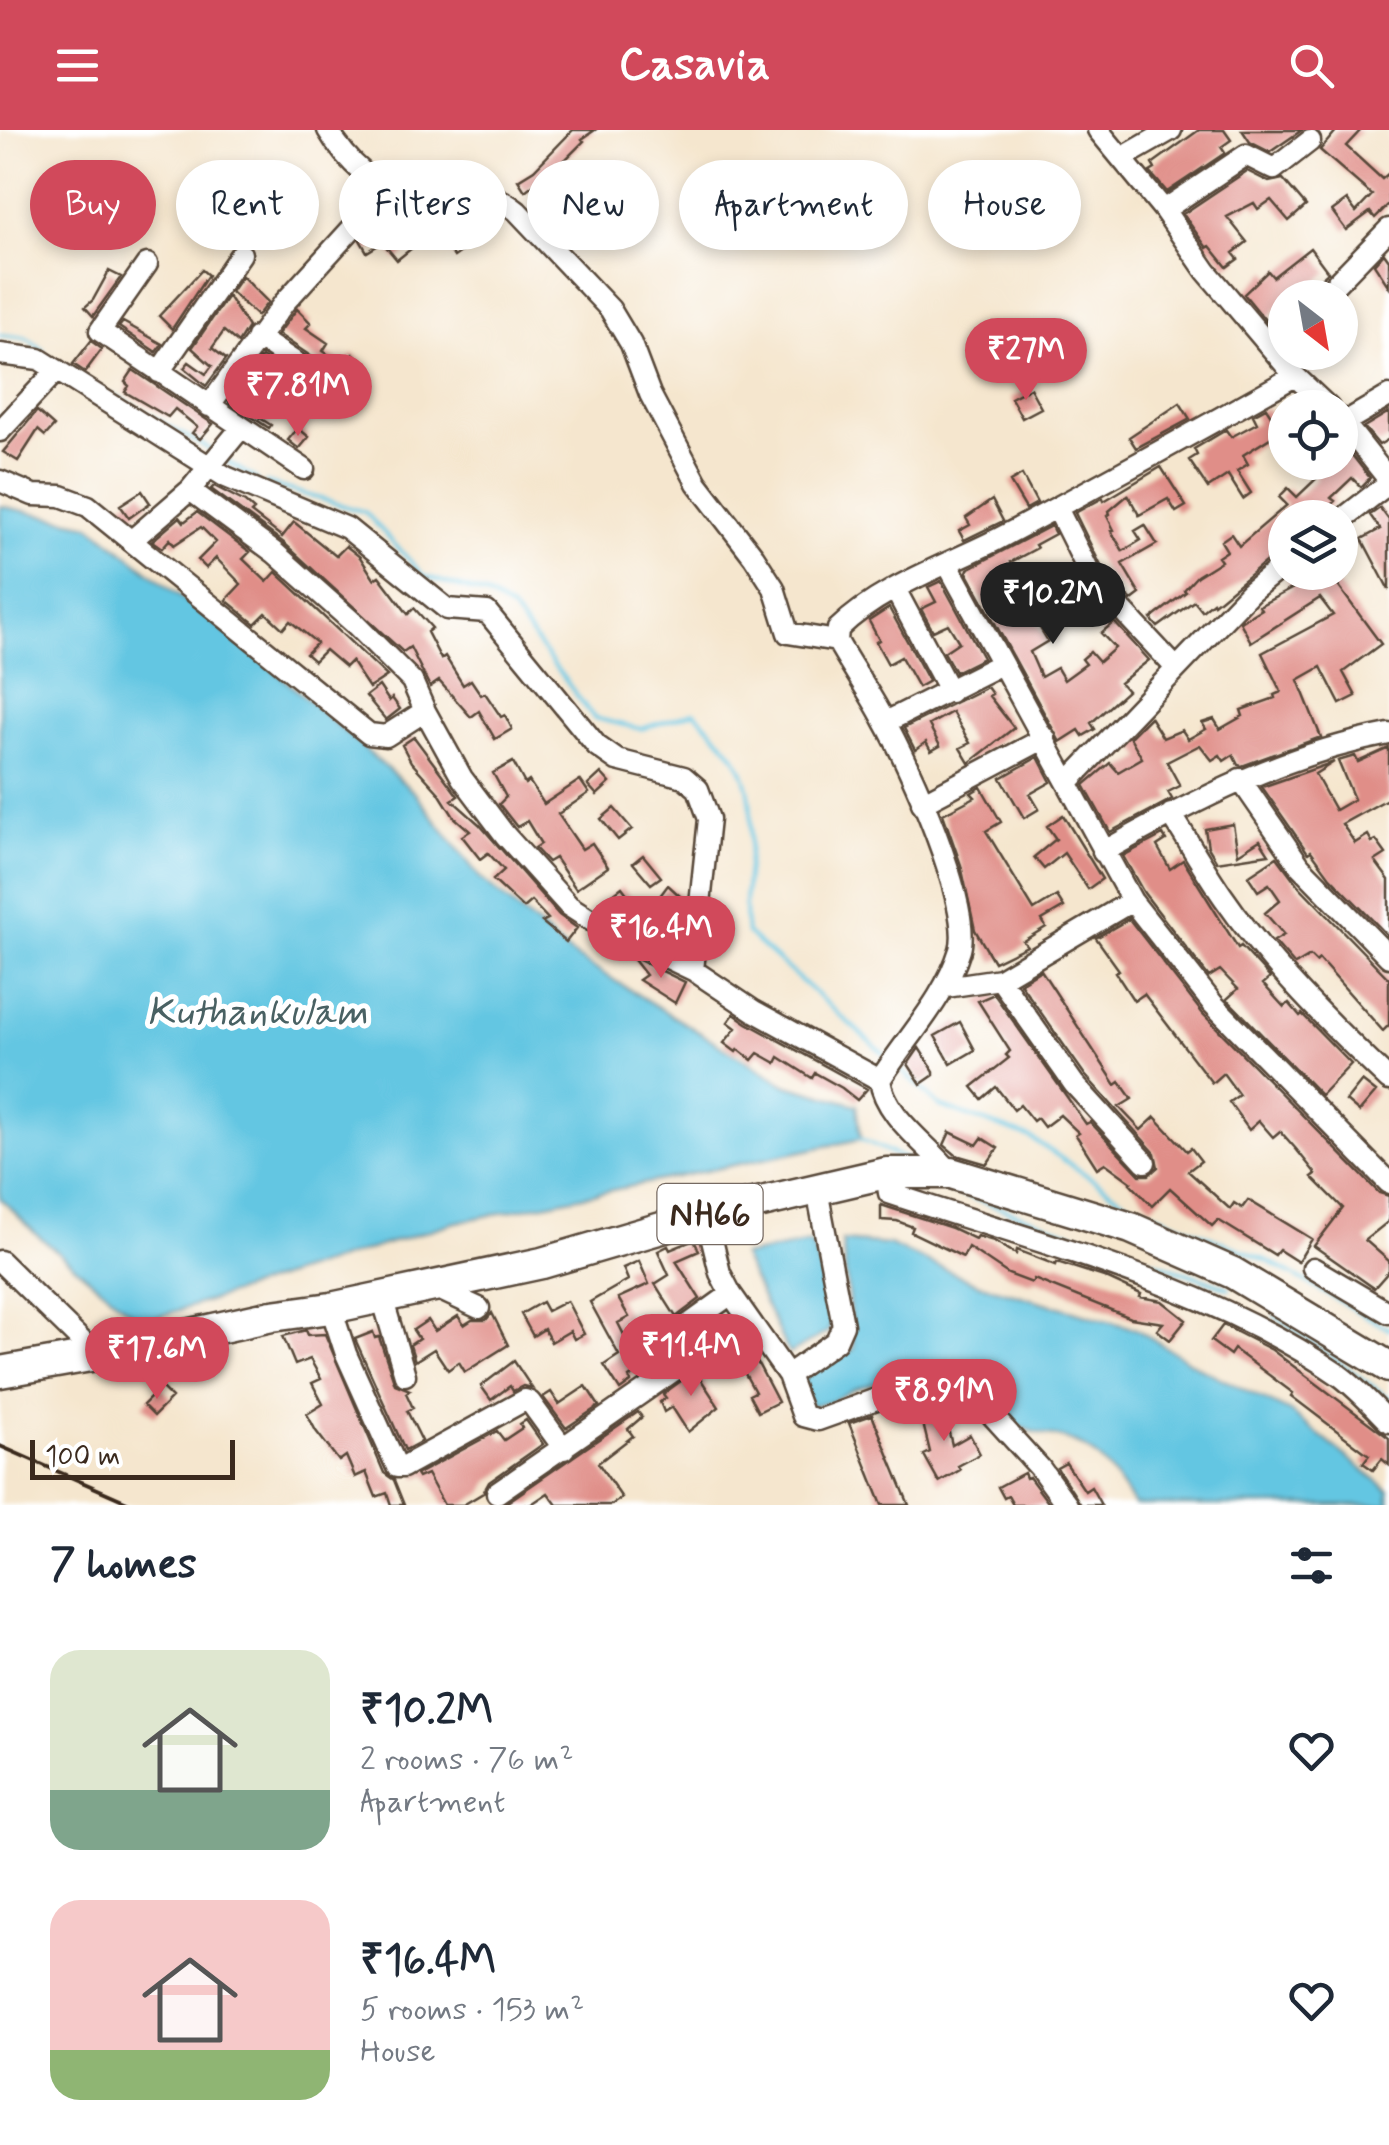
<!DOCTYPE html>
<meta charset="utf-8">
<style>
body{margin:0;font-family:Mynerve,sans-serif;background:#f2f2f3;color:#1f2937;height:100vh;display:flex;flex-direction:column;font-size:38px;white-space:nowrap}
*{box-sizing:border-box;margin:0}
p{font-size:32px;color:#747a83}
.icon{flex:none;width:55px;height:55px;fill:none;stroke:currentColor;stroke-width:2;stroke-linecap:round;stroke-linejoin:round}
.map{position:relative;height:1375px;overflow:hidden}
.panel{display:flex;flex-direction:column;background:#fff;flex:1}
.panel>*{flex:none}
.top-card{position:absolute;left:30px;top:30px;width:1330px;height:90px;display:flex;gap:20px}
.needle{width:65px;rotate:149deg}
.buttons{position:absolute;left:1268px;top:150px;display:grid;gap:20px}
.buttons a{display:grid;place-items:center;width:90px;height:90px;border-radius:50%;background:#fff;box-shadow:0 5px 15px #0003;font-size:50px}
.scale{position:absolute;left:30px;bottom:25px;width:205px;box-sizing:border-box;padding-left:10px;border:5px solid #3b2a1e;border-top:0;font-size:28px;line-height:35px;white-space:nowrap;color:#3b2a1e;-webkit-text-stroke:8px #fff;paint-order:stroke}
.price{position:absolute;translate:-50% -85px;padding:0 22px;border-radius:35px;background:#d1495b;color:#fff;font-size:32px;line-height:65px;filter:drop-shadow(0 2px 5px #0008)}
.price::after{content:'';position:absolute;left:50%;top:60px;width:30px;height:22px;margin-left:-15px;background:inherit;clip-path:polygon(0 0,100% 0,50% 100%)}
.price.selected{background:#222;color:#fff}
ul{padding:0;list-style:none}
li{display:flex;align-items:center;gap:30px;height:250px;padding:0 50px}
li span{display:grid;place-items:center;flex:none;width:280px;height:200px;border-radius:30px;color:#555}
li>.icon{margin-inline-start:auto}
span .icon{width:120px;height:120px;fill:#fffc;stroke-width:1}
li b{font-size:42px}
h2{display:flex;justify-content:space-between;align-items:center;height:120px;padding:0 50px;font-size:42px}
.chip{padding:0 35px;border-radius:45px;background:#fff;box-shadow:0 5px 15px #0003;font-size:35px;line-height:90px}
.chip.selected{background:#d1495b;color:#fff}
header{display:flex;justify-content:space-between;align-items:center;height:130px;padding:0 50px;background:#d1495b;color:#fff;font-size:45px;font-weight:800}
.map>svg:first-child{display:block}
</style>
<header><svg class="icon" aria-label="menu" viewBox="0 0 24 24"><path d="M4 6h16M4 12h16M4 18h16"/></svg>Casavia<svg class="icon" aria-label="search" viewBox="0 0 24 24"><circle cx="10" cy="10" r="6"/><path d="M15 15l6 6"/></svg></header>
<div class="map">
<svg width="1389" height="1375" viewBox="0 0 1389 1375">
<rect width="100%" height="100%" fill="#fff"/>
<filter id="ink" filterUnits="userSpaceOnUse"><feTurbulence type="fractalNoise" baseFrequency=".01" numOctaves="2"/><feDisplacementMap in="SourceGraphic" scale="20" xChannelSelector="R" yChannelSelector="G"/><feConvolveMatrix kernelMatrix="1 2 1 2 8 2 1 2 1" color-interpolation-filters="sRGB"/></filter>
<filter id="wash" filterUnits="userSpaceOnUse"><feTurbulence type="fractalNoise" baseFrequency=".0048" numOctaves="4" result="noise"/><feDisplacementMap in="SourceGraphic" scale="40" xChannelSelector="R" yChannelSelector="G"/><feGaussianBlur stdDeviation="2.25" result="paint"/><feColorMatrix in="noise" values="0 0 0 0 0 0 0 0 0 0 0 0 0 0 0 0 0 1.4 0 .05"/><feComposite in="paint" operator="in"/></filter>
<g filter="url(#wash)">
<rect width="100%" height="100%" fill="#f5e6ce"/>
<path fill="#64c6e2" stroke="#507880" stroke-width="2.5" d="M0,376L90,395L276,542L414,662L481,749L571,824L784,954L857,975L861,1009L452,1093L142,1192L35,1103L0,1068Z
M842,1111L889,1115L979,1154L1136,1199L1200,1238L1290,1282L1389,1360V1375H1134C1117,1349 1099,1320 1068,1310C1049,1304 1025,1303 1009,1290C985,1271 979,1242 948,1232L854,1259L830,1272L811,1276L800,1247L854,1219Z
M811,1113L834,1179L829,1201L789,1224L742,1126Z"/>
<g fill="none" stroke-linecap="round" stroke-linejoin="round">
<path stroke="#64c6e2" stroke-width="4" d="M0,205L27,208L44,221
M115,266L211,320
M223,329L257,350
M266,353L365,382L424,446L486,465L512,480L594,588L641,599L695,582C710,599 731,617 741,638C765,688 738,749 747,803L885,925
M901,940L940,976L1031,1008L1127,1072L1268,1131L1389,1199
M861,1009L907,1030
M941,1057L1229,1158
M1275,1186L1389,1268"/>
</g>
<g id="blocks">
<path fill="#e08e88" d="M573,0H595L582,9L584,11L566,29L525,61L518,50L534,40Z
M1199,0H1224L1231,10L1221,17L1225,23L1167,62L1150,42L1155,39L1152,34Z
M1242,0H1302L1270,22L1250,12Z
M1337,0H1361L1346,16L1382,49L1389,43V74L1375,88L1370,82L1346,100L1332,81L1347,70L1356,82L1372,65L1320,20Z
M1247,41L1269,52L1283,49L1306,76L1289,91L1271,70L1258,79L1254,73L1227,87L1247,112L1233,123L1238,129L1227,137L1210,116L1207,118L1183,84Z
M407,93L422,110L397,130L383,113Z
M371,97L380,114L367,122L360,110Z
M454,97L468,117L454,127L440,106Z
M1310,118L1328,142L1297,168H1285V188L1278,178L1266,191L1244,164L1268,141L1273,147Z
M1384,123L1389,130V157L1374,134Z
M202,140L208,145L172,199L159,186Z
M109,141L121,147L93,186L85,177L93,170Z
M242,146L268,172L257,186L231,162Z
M228,166L248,197L238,213L224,201L212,218L226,229L206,256L184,238L189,232L206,244L212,236L192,218Z
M297,179L311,193L306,198L328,213L323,221L344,235L353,224L368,238L352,254L278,204Z
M123,192L162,214L156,222L119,197Z
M91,211L102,219L85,242L73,234Z
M262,227L320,266L313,277L259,230Z
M133,240L213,294L200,309L192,303L197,297L175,279L168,287L125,262L129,256L125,252Z
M248,246L254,251L243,265L256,280L252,283L271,295L269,298L229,272Z
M1030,258L1041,278L1022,288L1011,268Z
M1180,273L1190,289L1136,318L1129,307Z
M1266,278L1281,301L1243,325L1248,334L1237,341L1251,363L1243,369L1228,345L1208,358L1189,330L1197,325L1194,319L1226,300L1231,307L1257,293L1253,285Z
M37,281L54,296L45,306L38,300L18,331L3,322Z
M1389,282V309L1379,315L1364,297Z
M298,298L309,307L299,319L288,310Z
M1340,310L1370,348L1361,357L1352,348L1331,368L1335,371L1318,388H1285V420L1276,423L1214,474L1213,472L1202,481L1194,471L1158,497L1151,489L1186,462L1184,460L1197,446L1221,431L1218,427L1227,421L1221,411L1231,404L1239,416L1287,375L1279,367L1288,358L1297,367L1317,348L1310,341L1319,332H1340Z
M1161,337L1186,376L1176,382L1168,369L1139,385L1128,365L1109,381L1110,384L1107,386L1114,400L1111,401L1123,421L1141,410L1135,401L1145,395L1157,414L1122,434L1140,464L1132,470L1103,440L1075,383L1103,368L1104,371Z
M1022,345L1037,373L1026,379L1010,352Z
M214,356L245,372L254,380L251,383L282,407L294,392L336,426L346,416L360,427L374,449L379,446L408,484L414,478L432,498L427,502L441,529L445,526L463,555L471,550L481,565L485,563L501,587L505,585L512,599L495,609L479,581L471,587L439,551L430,557L410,517L403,522L284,413L211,359Z
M142,361L150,373L129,388L120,375Z
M992,370L1003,391L964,410L959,401L970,395L966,388Z
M1380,378L1389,390V460L1362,409L1380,399L1370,385Z
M197,382L250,422L243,429L267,452L276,442L387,546L369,558L351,531L345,537L325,520L314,531L306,524L317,513L290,491L283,499L266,483L255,494L226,470L241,454L216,428L206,438L198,430L216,412L201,397L174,415L170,409L162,418L152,411L180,387L184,392Z
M1051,396L1055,404L1035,415L1037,418L1011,432L1033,467L1024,472L1048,511L1030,522L1041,547L1057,538L1064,550L1086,534L1082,529L1090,522L1099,532L1115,518L1101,503L1114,492L1149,530L1120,553L1127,561L1091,593L1095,599L1083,606L1079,600L1060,612L967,442L968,439Z
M1295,442H1328L1381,514L1343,542L1356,566L1340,574L1321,537L1298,550L1321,607L1242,636L1238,635L1233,625L1224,631L1220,625L1212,630L1200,615L1167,632L1180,656L1168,662L1172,669L1110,702L1084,655L1110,633L1118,642L1142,628L1130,607L1150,587L1163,608L1182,600L1188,609L1206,599L1202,593L1214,589L1220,599L1243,586L1241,580L1275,568L1274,565L1281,562L1262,523L1333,485L1320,468L1251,512L1240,492L1261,479L1259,476L1293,458L1287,450Z
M941,451L983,528L955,542L944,522L959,512L948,494L933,501L921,479L936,472L928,457Z
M889,478L929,551L918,557L901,527L888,534L876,512L879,510L869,491Z
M379,556L389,571L392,568L400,579L386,590L366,566Z
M987,557L992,564L989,566L1014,598L969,633L960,618L970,613L952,582L929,595L940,616L931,621L926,612L915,620L904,598Z
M414,607L458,666L452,670L479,694L559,785L577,798L566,812L542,792L548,789L531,771L523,778L493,750L504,740L488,723L480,729L462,706L470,701L454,687L439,663L411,632L402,615Z
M1389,618V668L1342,694L1355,713L1368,705L1372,712L1376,710L1386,724L1375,731L1389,750V807L1330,747L1311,721L1308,723L1262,657L1334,632L1315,644L1335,680L1354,669L1338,631L1355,626L1358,632Z
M1038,627L1051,652L1030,664L1039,679L1024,688L1001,648Z
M513,632L525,654L529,651L544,674L580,650L589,663L558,684L582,719L592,713L608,737L576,759L555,728L548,732L535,718L541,714L527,691L517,697L499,674L506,667L493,643Z
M601,643L610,653L597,665L588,655Z
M981,657L1001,692L986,701L1034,780L1057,766L1064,777L1042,790L1046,797L1023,811L1027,816L994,832L975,800L961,735L943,684L975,667L971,663Z
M614,678L632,699L618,710L601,689Z
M1063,685L1102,749L1088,759L1064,723L1044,739L1034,727L1056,709L1047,696Z
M1233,694L1238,724L1260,710L1269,724L1217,732L1208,717L1205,699Z
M1163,705L1166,710L1157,716L1170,739L1183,730L1238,818L1241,816L1270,848L1263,854L1284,877L1289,873L1300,886L1302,884L1351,934L1321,965L1227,869L1238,859L1220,840L1209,847L1144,763L1123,726Z
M643,725L661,747L651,754L633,733Z
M1277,727L1297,754L1389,849V895L1383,901L1319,829L1316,832L1310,826L1295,835L1274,811L1284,805L1265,783L1280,770L1269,754L1258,761L1248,746Z
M668,755L680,766L672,778L685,788L683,802L673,815L625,792L632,783L642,790Z
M622,757L631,769L610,785L596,777Z
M1129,789L1203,884L1379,1063L1389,1066V1091L1365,1110L1389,1131V1141L1374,1158L1314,1116L1343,1078L1312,1047L1316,1044L1296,1019L1280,1001L1273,1007L1259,991L1249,1000L1229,972L1239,965L1223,943L1212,953L1144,864L1134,871L1115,842L1119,840L1096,808Z
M631,826L685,852L675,873L639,850L646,845Z
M1041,840L1116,955L1120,952L1132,969L1119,977L1141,1000L1155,987L1187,1021L1191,1018L1201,1031L1188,1041L1230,1079L1234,1073L1242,1078L1248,1070L1312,1109L1298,1132L1279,1120L1275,1125L1218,1090L1212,1096L1170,1058L1152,1076L1130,1053L1131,1052L1105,1033L1097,1038L1076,1005L1079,1003L1060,985L1044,997L1037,988L1033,991L1020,975L1014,980L996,957L982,969L972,957L1009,928L1006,925L1010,921L978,871L994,864L1086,994L1090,992L1140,1045H1149L1158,1037L1155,1023L1085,945L1020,853Z
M734,884L747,893L867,959L857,970L842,958L815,943L812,948L779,927L776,933L758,923L752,930L738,919L736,922L724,913L736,898L728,892Z
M960,892L975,920L951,934L935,906Z
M919,918L934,941V945L921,954L908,934Z
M1362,951L1376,962L1359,982L1346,971Z
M950,1002L977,1015L982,1008L998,1018L987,1034L956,1025L944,1015Z
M881,1075L952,1098L975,1109L977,1106L994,1111L1016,1124L1017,1120L1056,1135L1057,1132L1104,1147L1141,1164L1140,1167L1162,1171L1186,1190L1170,1210L1157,1200L1163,1193L1131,1188L1034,1149L1032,1153L1008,1144L968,1117L963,1127L911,1102L913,1097L897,1091L881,1090Z
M694,1110L699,1121L676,1131L700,1169L676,1187L655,1154L669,1145L658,1121L668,1116L670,1120Z
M639,1131L649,1154L618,1168L629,1187L618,1193L630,1217L647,1207L660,1227L629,1248L631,1252L620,1260L604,1235L619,1225L590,1172L628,1150L623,1138Z
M567,1171L584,1204L574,1209L570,1201L551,1212L544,1199L533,1206L521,1184L542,1172L547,1181Z
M492,1183L508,1215L465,1242L459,1232L448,1240L434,1219L415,1231L410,1215L419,1209L413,1200L428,1190L435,1201L458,1186L464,1195L472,1190H486Z
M1223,1195L1272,1220L1389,1308V1335L1382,1329L1373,1340L1363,1333L1369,1325L1291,1266L1293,1263L1234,1219L1230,1225L1211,1211Z
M306,1200L308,1205L325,1204L384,1343L394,1350L404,1375H391L387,1363L376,1367L366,1342L355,1347L346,1326L339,1331L316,1301L307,1284L323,1274L312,1253L321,1249L310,1229L295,1235L283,1206Z
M373,1202L375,1208L379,1207L395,1254L410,1260L406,1263L413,1278L407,1281L422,1311L405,1320L355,1209Z
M743,1205L778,1272L758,1282L749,1265L755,1262L728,1213Z
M689,1211L705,1236L696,1242L719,1277L688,1302L672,1277L664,1282L660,1272L666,1268L663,1264L692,1243L697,1226Z
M514,1231L532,1258L523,1256L513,1261L510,1256L491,1270L481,1256Z
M586,1256L599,1276L566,1298L543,1267L551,1262L559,1274Z
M161,1257L172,1268L154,1286L143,1275Z
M930,1265L937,1293L946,1290L952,1315L970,1305L980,1324L958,1336L960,1340L939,1352L924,1325L930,1322L917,1269Z
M638,1282L642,1287L628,1299L633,1306L598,1333L622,1368L611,1375H557L548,1363L530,1375H503Z
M872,1285L909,1375H882L849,1293Z
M526,1290L543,1314L489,1352L483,1363L463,1375H444L427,1344L418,1348L416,1345L497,1301L504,1310L522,1298L520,1294Z
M1066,1333L1085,1361L1091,1357L1101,1375H1081L1057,1338Z
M1024,1343L1026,1348L1029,1347L1050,1375H1013L1008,1366L1004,1368L998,1357Z"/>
</g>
</g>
<g filter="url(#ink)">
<use href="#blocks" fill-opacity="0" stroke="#574638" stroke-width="2.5"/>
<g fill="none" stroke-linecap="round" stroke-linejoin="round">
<g stroke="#574638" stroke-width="25">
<path id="minor" d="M328,0C345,29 377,63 412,64C455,66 481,52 517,81L610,179L631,214L650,264L697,353L754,427L774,458L788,503L837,511
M1098,0L1164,80L1206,141L1295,246L1329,278
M1122,28L1171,0
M1164,80L1246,25L1274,39L1310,11
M147,134L100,201L304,339
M1322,168L1389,99
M257,207L343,264
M0,224L39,229L226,347L347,398L447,479L487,482L597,616L617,630L684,647L698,659L709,689L693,840
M159,242L241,124
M209,276L284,173L387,60
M1340,288L1389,350
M1345,292L1389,266
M0,301L57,240
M0,351L33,365L61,366L88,376L369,604L386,606L425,581L462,648L505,705L569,776L597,794L693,840L754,881L880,950
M190,360L275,423L356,495L412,551L425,581
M1057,378L1092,448L1176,538
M1340,391L1389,353
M131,411L190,360L241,298
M948,435L1132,771L1213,874L1389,1053
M895,459L950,562
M886,592L1001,534
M1240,649L1300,736L1389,827
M1068,652L1250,462L1285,434
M922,673L1045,608
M1171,684C1189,712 1205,741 1224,768C1270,835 1330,894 1389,950
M1103,722C1195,670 1284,624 1389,604
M1000,849L1132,771
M946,857L1000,849L1074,954L1145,1032
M886,1043L889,1063C1041,1114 1205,1153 1339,1245C1357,1258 1373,1276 1389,1292
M951,1043C928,1014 885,987 880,950C907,907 945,869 960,820C973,776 908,632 884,590C870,563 852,538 837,511L838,499C881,457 945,436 998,409C1098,356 1197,301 1295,246
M706,1085L720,1143L731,1164L788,1245L803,1286L818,1290L938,1247L960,1250L1040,1338L1067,1375
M0,1131L96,1225
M1313,1138L1389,1183
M434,1157L479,1178
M382,1167L405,1245
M331,1178L346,1224L397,1337H403L525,1270L530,1272L564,1319
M788,1245L836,1211L843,1195L817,1060
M497,1363L679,1237L683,1228L670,1208L731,1164"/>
</g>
<g stroke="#574638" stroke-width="35">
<path id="highway" d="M0,1242L96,1225L272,1186L331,1178L542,1133L706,1085L886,1043H951L1131,1098L1233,1143L1389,1237"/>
</g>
<use href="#minor" stroke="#fff" stroke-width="20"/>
<use href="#highway" stroke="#fff" stroke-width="30"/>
<path stroke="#3b2a1e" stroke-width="4" d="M0,1316L134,1375"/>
</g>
</g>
<g text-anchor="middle" stroke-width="10" stroke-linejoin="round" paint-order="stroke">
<rect fill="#fff" stroke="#766a62" stroke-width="2.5" x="657.5" y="1054" width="105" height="60" rx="8"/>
<g font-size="35" font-weight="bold" fill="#3b2a1e">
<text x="710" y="1096">NH66</text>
</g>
<g font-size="40" font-style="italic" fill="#496163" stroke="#fff">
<text x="257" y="894">Kuthankulam</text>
</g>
</g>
</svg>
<div class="buttons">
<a><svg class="needle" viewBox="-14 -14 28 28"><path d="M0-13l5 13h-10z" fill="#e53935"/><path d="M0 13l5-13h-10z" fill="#747a83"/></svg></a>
<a><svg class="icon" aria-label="locate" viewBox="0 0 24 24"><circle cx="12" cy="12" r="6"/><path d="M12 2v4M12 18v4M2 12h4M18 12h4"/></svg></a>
<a><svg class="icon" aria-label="layers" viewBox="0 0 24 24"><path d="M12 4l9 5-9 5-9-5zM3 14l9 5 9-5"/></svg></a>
</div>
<div class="scale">100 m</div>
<b class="price" style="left:1026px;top:273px">₹27M</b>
<b class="price" style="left:298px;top:309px">₹7.81M</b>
<b class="price selected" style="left:1053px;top:517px">₹10.2M</b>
<b class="price" style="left:661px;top:851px">₹16.4M</b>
<b class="price" style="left:691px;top:1269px">₹11.4M</b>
<b class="price" style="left:157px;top:1272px">₹17.6M</b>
<b class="price" style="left:944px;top:1314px">₹8.91M</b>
<div class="top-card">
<a class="chip selected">Buy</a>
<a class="chip">Rent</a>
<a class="chip">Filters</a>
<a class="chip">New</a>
<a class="chip">Apartment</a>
<a class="chip">House</a>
</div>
</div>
<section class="panel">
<h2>7 homes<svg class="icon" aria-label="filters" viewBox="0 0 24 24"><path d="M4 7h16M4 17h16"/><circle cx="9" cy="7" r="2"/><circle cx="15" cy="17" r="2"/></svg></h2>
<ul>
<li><span style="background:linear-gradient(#dfe7d0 70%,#7fa58c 0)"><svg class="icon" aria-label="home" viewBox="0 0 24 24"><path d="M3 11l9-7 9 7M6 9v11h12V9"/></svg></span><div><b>₹10.2M</b><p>2 rooms · 76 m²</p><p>Apartment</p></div><svg class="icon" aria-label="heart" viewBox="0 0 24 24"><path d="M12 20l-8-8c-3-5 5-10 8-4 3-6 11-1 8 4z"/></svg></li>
<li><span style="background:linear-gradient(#f6c9c9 75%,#8fb573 0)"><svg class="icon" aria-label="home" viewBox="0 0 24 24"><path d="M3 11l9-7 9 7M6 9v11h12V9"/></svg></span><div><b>₹16.4M</b><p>5 rooms · 153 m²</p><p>House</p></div><svg class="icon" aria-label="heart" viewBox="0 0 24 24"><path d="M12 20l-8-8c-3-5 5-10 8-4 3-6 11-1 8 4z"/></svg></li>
</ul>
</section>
